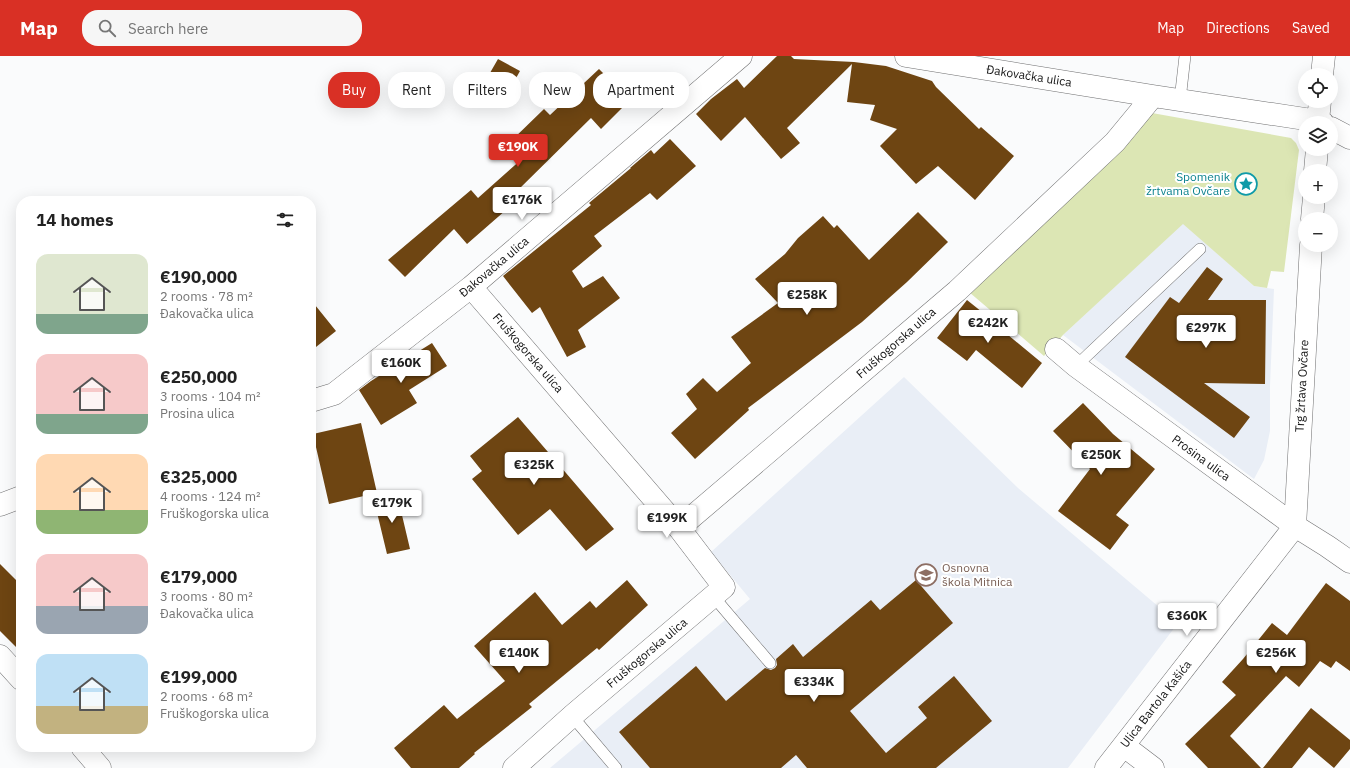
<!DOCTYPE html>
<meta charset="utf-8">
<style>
body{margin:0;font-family:"IBM Plex Sans",sans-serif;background:#f6f6f6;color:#222;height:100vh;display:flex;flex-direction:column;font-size:15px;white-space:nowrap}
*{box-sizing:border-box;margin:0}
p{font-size:13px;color:#767676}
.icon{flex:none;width:22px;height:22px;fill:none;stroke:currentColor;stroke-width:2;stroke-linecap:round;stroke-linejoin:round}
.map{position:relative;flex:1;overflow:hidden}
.details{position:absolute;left:16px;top:140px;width:300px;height:556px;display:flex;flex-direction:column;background:#fff;border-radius:16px;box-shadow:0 4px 16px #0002}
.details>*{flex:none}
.guide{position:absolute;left:328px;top:16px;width:380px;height:36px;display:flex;gap:8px}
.controls{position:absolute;left:1298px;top:12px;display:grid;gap:8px}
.controls a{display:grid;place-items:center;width:40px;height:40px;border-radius:50%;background:#fff;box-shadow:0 4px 16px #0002;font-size:20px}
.price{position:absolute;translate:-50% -34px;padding:0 9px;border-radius:4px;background:#fff;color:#222;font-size:13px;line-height:26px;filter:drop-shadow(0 1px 2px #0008)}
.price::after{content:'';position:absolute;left:50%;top:24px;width:12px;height:9px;margin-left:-6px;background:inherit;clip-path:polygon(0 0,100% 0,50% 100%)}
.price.active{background:#d93025;color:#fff}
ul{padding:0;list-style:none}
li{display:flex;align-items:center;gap:12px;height:100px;padding:0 20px}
li span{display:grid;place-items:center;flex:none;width:112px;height:80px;border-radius:12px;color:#555}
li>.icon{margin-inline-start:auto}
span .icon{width:48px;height:48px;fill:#fffc;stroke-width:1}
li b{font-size:17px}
h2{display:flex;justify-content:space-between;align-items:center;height:48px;padding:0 20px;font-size:17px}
.tag{padding:0 14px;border-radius:16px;background:#fff;box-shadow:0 4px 16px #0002;font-size:14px;line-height:36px}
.tag.active{background:#d93025;color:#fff}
header{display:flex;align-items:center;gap:24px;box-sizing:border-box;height:56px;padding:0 20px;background:#d93025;color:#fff}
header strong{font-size:19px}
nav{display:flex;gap:22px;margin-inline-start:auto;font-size:14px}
.search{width:280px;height:36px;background:#f6f6f6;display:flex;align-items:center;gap:10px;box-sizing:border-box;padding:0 14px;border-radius:16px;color:#767676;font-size:15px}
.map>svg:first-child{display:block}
</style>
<header>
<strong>Map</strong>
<div class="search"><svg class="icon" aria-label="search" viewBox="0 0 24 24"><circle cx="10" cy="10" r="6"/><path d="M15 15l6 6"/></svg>Search here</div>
<nav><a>Map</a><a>Directions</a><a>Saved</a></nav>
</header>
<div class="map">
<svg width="1350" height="712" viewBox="0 0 1350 712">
<rect width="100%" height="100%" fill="#fafbfc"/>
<path fill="#e9eef6" d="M1183,167L1254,230L1274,233L1270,330V375L1264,404L1254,423L1063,279Z
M904,321L1018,432L1178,567L1068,712H550L750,543L711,496Z"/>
<path fill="#dce6b4" d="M1152,57L1291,82L1296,87L1299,94L1284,216L1271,215L1267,232L1254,230L1183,168L1063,279L1044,300L969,236Z"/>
<path fill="#6e4512" d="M777,0H791L794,3L854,6L886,10L932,25L936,31L979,73L981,71L1014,100L975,144L938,110L916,128L880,90L897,73L870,64L875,49L847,46L852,8L787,72L800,87L781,103L745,61L721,85L696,58L711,43L737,23L744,32Z
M498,3L520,15L505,42L483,29Z
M599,13L630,44L601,73L591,62L517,135L522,140L467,188L454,173L405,221L388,204L471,134L478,142L523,102L509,87L544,53L550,59Z
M670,83L696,110L657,144L650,137L594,180L602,190L572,215L583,232L603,220L620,242L578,274L586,291L567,301L540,251L532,257L503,220L591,149L589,147L631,112H630L651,94L654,98Z
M918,156L948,186L907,226L862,266L748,352L749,354L695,403L671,377L697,353L686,338L703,322L717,336L751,307L731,281L778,247L755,223L785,198L798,182L823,160L834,172L837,169L869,204Z
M1207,211L1223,223L1208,244H1266L1265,328L1204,327L1250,361L1234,382L1125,301L1170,241L1179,247Z
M311,244L336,275L311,295Z
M967,244L997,268L996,269L1042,307L1022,332L976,294L967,305L937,282Z
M432,287L447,310L409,334L417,347L381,369L359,334L371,325Z
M1083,347L1113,378L1155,413L1116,459L1129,469L1110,494L1058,455L1090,413L1053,375Z
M518,361L614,473L586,495L550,453L518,479L472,423L482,415L470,400Z
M361,367L377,437L329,448L313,378Z
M397,438L410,493L387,498L374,444Z
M0,508L21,529V596L0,575Z
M627,524L648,549L599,594L597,592L529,648L532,651L474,697L475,698L459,712H411L394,692L444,649L457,663L505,625L474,590L535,536L562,569L590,545L596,552Z
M916,524L953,567L850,655L886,697L927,662L918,651L954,620L992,665L936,712H807L796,699L781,712H650L619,676L696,610L726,645L765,612L771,614L775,612L777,609L776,603L793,588L803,601L871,544L880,554Z
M1326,527L1350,545V615L1336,605L1331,612L1320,605L1299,631L1286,620L1230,680L1261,712H1208L1185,688L1236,639L1222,626L1243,603L1272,567L1287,579Z
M1311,652L1350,684V693L1334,712L1309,691L1292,712H1263Z"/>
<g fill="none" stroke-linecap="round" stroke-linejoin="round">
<g stroke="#6f6f70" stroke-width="12">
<path id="lane" d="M1180,44L1185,0
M1076,310L1200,193
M713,540L770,607
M572,660L616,712"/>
</g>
<g stroke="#6f6f70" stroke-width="23">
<path id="street" d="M906,0L1153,40L1318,65V67
M1322,19L1324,0
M1320,45L1318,65L1323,67
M1331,72L1350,82
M1315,115L1317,93
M1312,163L1314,141
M471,231L679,472L724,531L572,660L514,712
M1056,293L1076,310L1295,470L1327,490L1350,506
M311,345L334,338L471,231L741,0
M0,449L21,441
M679,472L957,235L1115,86L1153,40
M0,600L21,623
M1124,690L1153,712
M82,691L100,712
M1106,712L1295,470L1311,189"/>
</g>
<use href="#lane" stroke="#fff" stroke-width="11"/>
<use href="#street" stroke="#fff" stroke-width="22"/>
</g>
<defs>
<g id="sight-ring" transform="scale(1.15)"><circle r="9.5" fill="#fff" stroke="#0f9aa8" stroke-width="1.5"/><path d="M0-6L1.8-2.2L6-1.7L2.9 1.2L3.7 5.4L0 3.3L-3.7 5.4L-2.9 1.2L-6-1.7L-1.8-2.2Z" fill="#0f9aa8"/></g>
<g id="school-ring" transform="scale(1.15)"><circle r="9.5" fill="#fff" stroke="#8d6e63" stroke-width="1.5"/><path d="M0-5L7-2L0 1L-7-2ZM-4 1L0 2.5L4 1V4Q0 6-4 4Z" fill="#8d6e63"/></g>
</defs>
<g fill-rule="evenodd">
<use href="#sight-ring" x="1246" y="128"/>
<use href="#school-ring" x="926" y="519"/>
</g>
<g text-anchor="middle" stroke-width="4" stroke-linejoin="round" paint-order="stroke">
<g font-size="12" fill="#131313" stroke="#fff">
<text transform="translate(1029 20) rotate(9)" y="4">Đakovačka ulica</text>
<text transform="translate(494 211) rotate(-40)" y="4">Đakovačka ulica</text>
<text transform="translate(896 287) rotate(-41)" y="4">Fruškogorska ulica</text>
<text transform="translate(528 297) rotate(49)" y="4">Fruškogorska ulica</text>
<text transform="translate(1302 330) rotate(-87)" y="4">Trg žrtava Ovčare</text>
<text transform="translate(1201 402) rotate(36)" y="4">Prosina ulica</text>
<text transform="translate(647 597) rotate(-40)" y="4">Fruškogorska ulica</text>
<text transform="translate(1156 648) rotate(-52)" y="4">Ulica Bartola Kašića</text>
</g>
<g font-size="12" fill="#0d838f" stroke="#fff" text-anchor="end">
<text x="1230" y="125">Spomenik<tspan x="1230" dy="14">žrtvama Ovčare</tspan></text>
</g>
<g font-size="12" fill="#785e54" stroke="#fff" text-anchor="start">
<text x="942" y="516">Osnovna<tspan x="942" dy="14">škola Mitnica</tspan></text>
</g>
</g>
</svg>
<div class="controls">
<a><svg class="icon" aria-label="locate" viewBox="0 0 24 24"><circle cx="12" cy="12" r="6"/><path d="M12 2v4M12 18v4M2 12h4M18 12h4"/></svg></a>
<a><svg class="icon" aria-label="layers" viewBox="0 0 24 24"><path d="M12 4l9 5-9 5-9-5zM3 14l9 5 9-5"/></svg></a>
<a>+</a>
<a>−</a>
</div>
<b class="price active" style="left:518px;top:112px">€190K</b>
<b class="price" style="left:522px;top:165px">€176K</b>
<b class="price" style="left:807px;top:260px">€258K</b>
<b class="price" style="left:988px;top:288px">€242K</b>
<b class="price" style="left:1206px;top:293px">€297K</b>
<b class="price" style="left:401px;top:328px">€160K</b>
<b class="price" style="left:1101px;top:420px">€250K</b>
<b class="price" style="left:534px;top:430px">€325K</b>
<b class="price" style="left:392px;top:468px">€179K</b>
<b class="price" style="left:667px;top:483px">€199K</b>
<b class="price" style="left:1187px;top:581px">€360K</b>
<b class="price" style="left:519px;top:618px">€140K</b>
<b class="price" style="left:1276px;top:618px">€256K</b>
<b class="price" style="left:814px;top:647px">€334K</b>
<div class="guide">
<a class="tag active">Buy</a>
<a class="tag">Rent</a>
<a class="tag">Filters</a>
<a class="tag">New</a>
<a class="tag">Apartment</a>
</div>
<section class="details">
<h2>14 homes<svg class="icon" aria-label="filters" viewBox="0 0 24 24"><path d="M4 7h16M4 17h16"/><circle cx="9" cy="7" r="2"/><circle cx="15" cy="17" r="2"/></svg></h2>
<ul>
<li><span style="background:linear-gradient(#dfe7d0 75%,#7fa58c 0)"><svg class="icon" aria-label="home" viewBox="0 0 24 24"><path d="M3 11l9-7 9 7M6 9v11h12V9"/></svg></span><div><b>€190,000</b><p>2 rooms · 78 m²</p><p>Đakovačka ulica</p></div></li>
<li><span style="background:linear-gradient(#f6c9c9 75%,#7fa58c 0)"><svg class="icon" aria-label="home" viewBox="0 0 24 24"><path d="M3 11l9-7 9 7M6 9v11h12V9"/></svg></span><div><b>€250,000</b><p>3 rooms · 104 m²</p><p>Prosina ulica</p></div></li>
<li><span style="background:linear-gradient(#ffd9b3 70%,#8fb573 0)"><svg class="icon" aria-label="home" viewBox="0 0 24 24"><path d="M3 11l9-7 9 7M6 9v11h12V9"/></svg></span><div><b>€325,000</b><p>4 rooms · 124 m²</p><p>Fruškogorska ulica</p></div></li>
<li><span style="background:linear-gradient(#f6c9c9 65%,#9aa5b1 0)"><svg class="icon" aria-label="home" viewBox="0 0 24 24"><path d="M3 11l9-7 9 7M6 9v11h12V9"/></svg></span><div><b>€179,000</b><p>3 rooms · 80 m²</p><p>Đakovačka ulica</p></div></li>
<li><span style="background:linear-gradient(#bfe0f5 65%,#c2b280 0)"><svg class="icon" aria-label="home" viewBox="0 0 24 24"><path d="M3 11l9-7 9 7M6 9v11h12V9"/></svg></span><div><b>€199,000</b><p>2 rooms · 68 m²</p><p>Fruškogorska ulica</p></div></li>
</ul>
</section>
</div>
